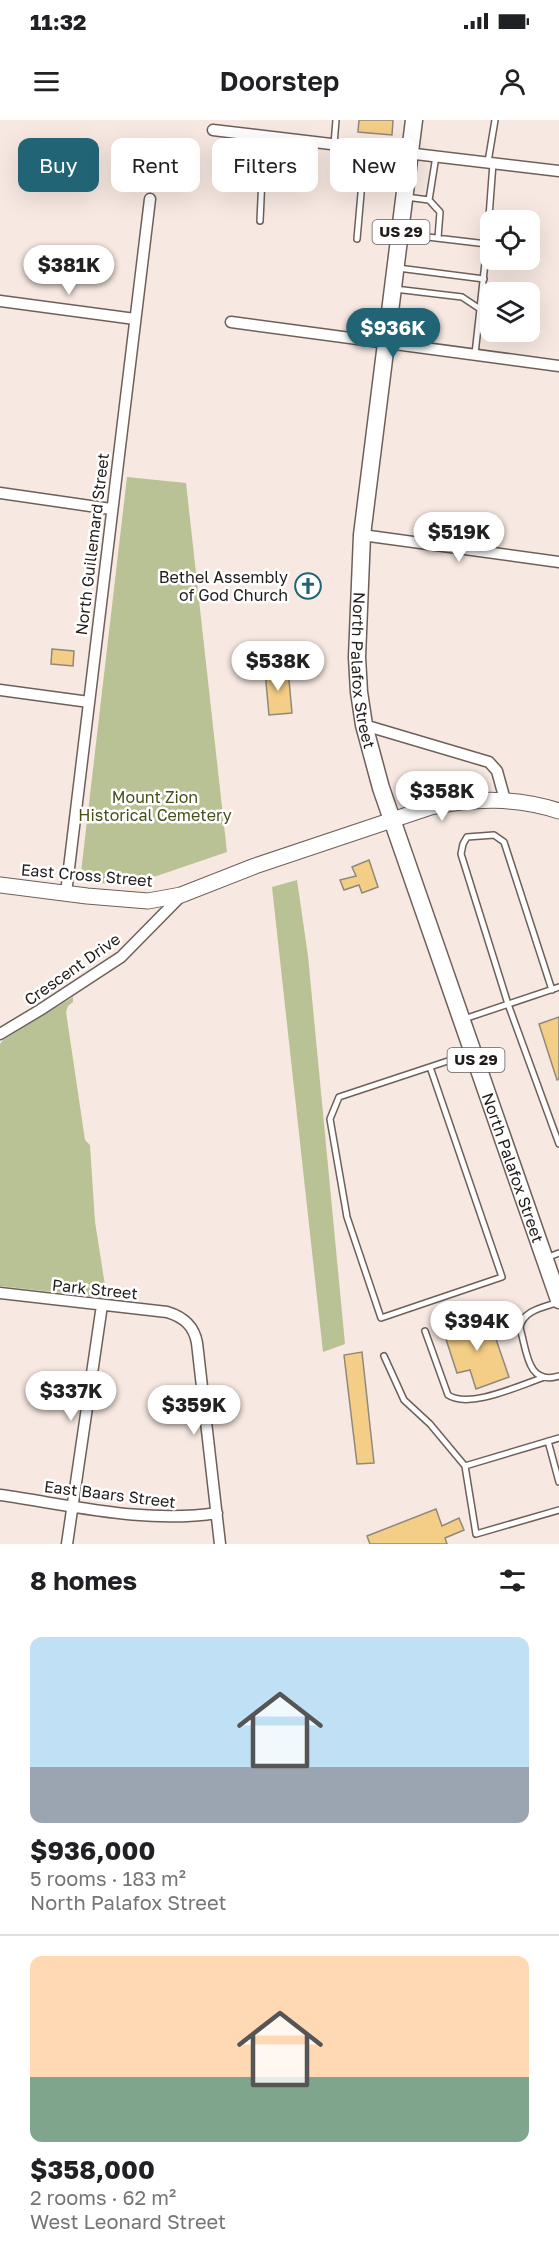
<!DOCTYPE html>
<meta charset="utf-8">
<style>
body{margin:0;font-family:"Golos Text",sans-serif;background:#f2f2f2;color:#202124;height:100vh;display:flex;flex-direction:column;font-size:22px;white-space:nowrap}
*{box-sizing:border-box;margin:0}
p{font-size:20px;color:#757577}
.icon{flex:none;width:33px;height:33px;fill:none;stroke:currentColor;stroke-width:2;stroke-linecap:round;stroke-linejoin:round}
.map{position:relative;height:1424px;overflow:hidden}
.sheet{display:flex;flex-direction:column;background:#fff;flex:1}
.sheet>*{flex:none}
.banner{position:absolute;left:18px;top:18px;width:524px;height:54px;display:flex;gap:12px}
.tools{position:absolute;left:480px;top:90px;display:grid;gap:12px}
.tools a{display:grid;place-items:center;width:60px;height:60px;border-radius:12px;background:#fff;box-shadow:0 6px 24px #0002;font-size:30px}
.price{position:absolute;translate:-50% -51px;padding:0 14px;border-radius:21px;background:#fff;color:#222;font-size:20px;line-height:39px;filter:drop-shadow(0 2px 3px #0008)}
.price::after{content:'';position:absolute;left:50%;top:36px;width:18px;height:14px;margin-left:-9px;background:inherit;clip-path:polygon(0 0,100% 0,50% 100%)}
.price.selected{background:#216476;color:#fff}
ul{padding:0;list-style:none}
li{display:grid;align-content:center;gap:12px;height:318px;padding:0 30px}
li+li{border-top:2px solid #e0e0e0}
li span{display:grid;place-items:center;height:186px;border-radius:12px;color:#555}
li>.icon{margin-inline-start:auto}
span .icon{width:108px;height:108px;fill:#fffc;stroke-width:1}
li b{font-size:26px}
h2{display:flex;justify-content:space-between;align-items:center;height:72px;padding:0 30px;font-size:26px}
.pill{padding:0 21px;border-radius:12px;background:#fff;box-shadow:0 6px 24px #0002;font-size:21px;line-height:54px}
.pill.selected{background:#216476;color:#fff}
.status{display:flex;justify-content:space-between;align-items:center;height:42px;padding:0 30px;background:#fff;direction:ltr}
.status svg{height:16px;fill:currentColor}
header{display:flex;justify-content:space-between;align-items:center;height:78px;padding:0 30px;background:#fff;font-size:27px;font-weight:600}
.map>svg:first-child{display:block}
</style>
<div class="status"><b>11:32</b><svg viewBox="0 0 49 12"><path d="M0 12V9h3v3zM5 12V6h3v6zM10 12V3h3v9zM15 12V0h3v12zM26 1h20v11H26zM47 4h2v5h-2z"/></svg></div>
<header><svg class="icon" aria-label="menu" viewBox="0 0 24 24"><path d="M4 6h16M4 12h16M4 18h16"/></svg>Doorstep<svg class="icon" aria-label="person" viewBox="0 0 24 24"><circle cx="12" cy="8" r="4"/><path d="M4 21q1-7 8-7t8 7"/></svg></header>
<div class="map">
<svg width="559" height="1424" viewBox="0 0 559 1424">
<rect width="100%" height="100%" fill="#f7e8e1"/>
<path fill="#b9c294" d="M127,357L186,363L227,732L142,761L110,764L80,761Z
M297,760L308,836L345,1224L323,1232L272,767Z
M73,877V882L68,886L66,892L85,1020L90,1025L95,1102L107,1178L0,1166V924L3,920Z"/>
<path fill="#f4ce86" stroke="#8f897d" stroke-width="1.5" d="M359,0H393L392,15L358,12Z
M52,529L74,531L73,546L51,544Z
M288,549L292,593L269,595L265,551Z
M369,740L378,767L362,773L359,765L344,770L340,760L356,756L352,747Z
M559,897V959L557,960L539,904Z
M488,1196L509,1257L476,1269L470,1250L457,1253L443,1210Z
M362,1232L374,1343L357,1344L344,1235Z
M436,1389L442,1406L459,1398L464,1410L445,1418L447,1424H370L367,1416Z"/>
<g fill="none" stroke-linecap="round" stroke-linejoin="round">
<g stroke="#6d605a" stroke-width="8">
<path id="lane" d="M254,15V29L262,57L260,101
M334,24L336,0
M436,36L429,80L440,92L438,118
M488,42L495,0
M406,77L429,80
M402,114L487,124L493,43
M357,119L365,28
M398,148L484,159
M395,169L462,177L480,189L475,234
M480,189L487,124
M552,870L504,722L494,715L467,717L463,724L461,734L508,884L559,1024
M464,899L559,867
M430,947L502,1157L381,1198L347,1097L330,999L339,977L472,933
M546,1138L559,1133
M559,1182C545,1187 522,1190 520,1208C527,1231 527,1266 559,1256
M425,1211L448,1275C469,1289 518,1266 542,1258
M384,1236L404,1280L430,1304L465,1346L559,1318
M548,1321L559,1362
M465,1346L476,1414L559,1390"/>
</g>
<g stroke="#6d605a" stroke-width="13">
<path id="street" d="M213,10L559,51
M0,181L135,199
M231,202L559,246
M0,373L111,389
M362,415L559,442
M0,570L89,582
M364,605L489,642L497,651L505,680
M66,773L150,79
M0,914L40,890L121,837L181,776
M0,1173L167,1192C184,1197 194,1206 197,1223L220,1424
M0,1375C71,1385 145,1404 217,1393
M67,1424L102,1185"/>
</g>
<g stroke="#6d605a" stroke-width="17">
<path id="secondary" d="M0,765L87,776L148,781L181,775L255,746L431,687C475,678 516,677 559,691"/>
</g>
<g stroke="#6d605a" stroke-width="19">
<g id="primary">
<path id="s1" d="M414,0L362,415L357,537L359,572L364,605L381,668L559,1180"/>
</g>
</g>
<use href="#lane" stroke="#fff" stroke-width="5"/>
<use href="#street" stroke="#fff" stroke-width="10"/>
<use href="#secondary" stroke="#fff" stroke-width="15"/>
<use href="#primary" stroke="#fff" stroke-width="16"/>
</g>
<defs>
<g id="church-ring" transform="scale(1.35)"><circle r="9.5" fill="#fff" stroke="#216476" stroke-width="1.5"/><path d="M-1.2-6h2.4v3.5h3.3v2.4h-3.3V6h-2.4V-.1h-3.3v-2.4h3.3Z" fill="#216476"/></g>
</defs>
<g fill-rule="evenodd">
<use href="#church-ring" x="308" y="466"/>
</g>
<g text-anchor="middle" stroke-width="5" stroke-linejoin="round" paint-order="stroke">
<g fill="#fff" stroke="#64605f" stroke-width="1.5">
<rect x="372.5" y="100" width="57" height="24" rx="4.5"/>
<rect x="447.5" y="928" width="57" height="24" rx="4.5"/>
</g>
<g font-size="15" font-weight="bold" fill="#221c1a">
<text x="401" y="117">US 29</text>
<text x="476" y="945">US 29</text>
</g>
<g font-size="16" fill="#221c1a" stroke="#fff">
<text transform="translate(92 424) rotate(-83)" y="6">North Guillemard Street</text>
<text dy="6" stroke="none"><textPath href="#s1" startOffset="554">North Palafox Street</textPath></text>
<text transform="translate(87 755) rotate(5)" y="6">East Cross Street</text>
<text transform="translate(72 849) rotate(-35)" y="6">Crescent Drive</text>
<text dy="6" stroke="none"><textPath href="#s1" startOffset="1076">North Palafox Street</textPath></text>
<text transform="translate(95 1169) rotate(6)" y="6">Park Street</text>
<text transform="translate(110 1374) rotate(7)" y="6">East Baars Street</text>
</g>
<g font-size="16" fill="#221c1a" stroke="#fff" text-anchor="end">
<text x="288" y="463">Bethel Assembly<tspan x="288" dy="18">of God Church</tspan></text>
</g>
<g font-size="16" fill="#474f18" stroke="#fff">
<text x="155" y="683">Mount Zion<tspan x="155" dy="18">Historical Cemetery</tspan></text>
</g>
</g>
</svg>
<div class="tools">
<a><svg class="icon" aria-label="locate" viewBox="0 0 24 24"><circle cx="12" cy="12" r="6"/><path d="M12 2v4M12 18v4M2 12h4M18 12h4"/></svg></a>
<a><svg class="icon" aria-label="layers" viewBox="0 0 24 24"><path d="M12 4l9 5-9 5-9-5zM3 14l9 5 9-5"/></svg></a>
</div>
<b class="price" style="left:69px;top:176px">$381K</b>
<b class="price selected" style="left:393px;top:239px">$936K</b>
<b class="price" style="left:459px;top:443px">$519K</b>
<b class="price" style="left:278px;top:572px">$538K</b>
<b class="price" style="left:442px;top:702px">$358K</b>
<b class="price" style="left:477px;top:1232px">$394K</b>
<b class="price" style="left:71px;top:1302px">$337K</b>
<b class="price" style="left:194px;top:1316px">$359K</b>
<div class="banner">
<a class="pill selected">Buy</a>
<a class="pill">Rent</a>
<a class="pill">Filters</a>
<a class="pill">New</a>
</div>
</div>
<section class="sheet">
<h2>8 homes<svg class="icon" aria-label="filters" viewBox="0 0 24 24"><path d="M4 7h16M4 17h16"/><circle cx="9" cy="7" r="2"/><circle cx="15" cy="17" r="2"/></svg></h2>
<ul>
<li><span style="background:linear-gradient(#bfe0f5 70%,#9aa5b1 0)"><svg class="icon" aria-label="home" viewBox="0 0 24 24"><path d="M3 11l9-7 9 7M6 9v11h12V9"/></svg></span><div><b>$936,000</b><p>5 rooms · 183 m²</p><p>North Palafox Street</p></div></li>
<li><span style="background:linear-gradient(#ffd9b3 65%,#7fa58c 0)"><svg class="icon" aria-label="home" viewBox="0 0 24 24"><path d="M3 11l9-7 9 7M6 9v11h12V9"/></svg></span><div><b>$358,000</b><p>2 rooms · 62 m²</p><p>West Leonard Street</p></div></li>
</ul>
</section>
